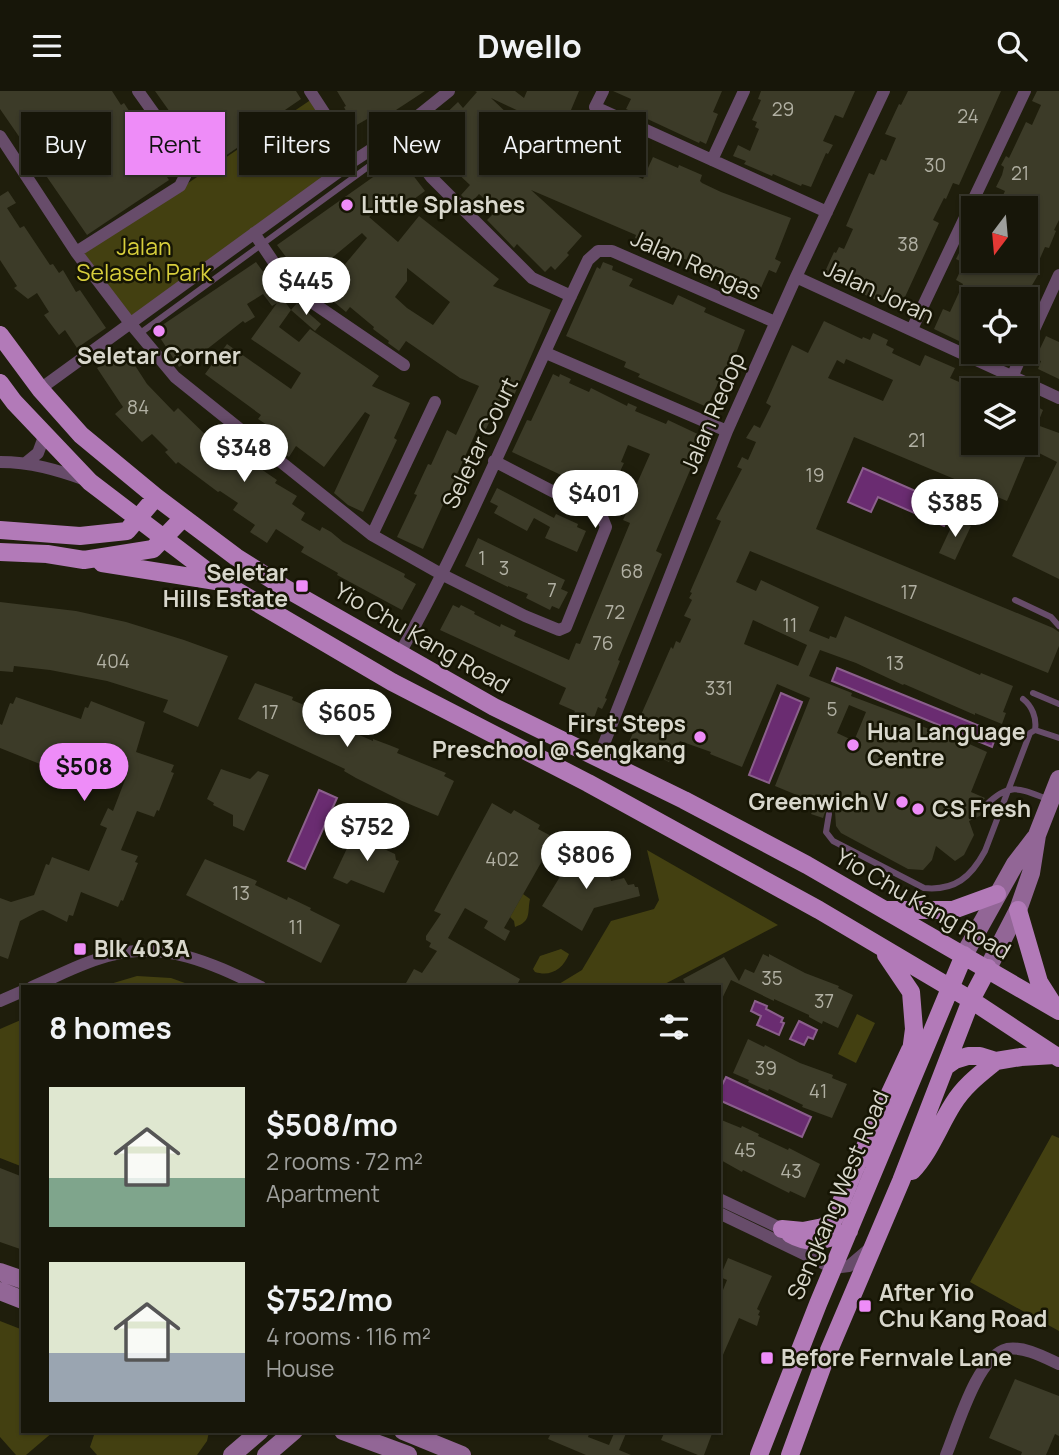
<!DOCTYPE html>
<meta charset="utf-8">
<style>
body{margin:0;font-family:Manrope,sans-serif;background:#242317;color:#f1f3f6;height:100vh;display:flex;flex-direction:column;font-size:26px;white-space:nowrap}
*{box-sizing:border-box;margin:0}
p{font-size:23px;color:#9e9f9c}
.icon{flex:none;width:38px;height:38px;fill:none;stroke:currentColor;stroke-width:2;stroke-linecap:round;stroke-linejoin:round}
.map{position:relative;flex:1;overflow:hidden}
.sheet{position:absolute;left:21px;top:894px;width:700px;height:448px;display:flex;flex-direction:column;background:#171609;border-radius:0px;box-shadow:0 2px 5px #0004,0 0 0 2px #36352a}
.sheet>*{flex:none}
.hud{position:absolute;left:21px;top:21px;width:700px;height:63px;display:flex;gap:14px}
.needle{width:46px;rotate:196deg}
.controls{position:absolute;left:961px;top:105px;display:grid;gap:14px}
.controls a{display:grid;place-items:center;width:77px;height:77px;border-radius:0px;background:#171609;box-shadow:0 2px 5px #0004,0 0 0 2px #36352a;font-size:35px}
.price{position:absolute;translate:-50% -60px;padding:0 16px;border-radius:24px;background:#fff;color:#222;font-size:23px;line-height:46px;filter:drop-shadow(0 2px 4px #0008)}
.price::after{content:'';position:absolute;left:50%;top:42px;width:21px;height:16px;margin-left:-10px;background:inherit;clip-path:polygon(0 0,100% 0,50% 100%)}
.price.on{background:#ee8cf8;color:#111}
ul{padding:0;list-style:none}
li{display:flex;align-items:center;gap:21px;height:175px;padding:0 28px}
li span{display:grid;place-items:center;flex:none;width:196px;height:140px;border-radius:0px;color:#555}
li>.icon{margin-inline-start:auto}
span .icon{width:84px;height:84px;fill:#fffc;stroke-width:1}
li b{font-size:30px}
h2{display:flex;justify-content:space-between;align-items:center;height:84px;padding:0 28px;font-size:30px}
.tag{padding:0 24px;border-radius:0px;background:#171609;box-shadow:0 2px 5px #0004,0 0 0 2px #36352a;font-size:24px;line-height:63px}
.tag.on{background:#ee8cf8;color:#111}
header{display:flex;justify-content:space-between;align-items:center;height:91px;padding:0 28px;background:#171609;font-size:32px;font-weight:700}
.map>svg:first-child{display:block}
</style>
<header><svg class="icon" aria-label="menu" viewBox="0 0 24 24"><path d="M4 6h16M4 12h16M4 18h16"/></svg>Dwello<svg class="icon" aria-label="search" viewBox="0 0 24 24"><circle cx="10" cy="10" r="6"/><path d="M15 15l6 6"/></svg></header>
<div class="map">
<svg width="1059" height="1364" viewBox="0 0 1059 1364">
<rect width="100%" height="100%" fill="#1f1e0c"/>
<path fill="#434011" d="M312,8L351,68L130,228L82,164Z
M647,759L778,834L659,896H554L582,879L611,830L654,818L659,809Z
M523,803L530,808C527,822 532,830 515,836L514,830L510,826Z
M561,858L569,863C563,878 551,886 535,881L533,878L540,865Z
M137,885L171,887L196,896H100Z
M857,923L875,932L856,972L838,963Z
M23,928V1076L0,1067V938Z
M1052,1044L1059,1047V1240L970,1191Z
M0,1230L23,1239V1340L53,1341L26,1364H16L0,1346Z
M95,1341L209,1340V1341L207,1350L197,1364H97L90,1356Z"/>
<path fill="#6a2c71" stroke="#8b5f8c" stroke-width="2" d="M863,377L952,416L944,435L878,406L871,421L848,411Z
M837,577L997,642L992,656L832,590Z
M781,602L802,611L769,692L749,684Z
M319,699L337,707L305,778L288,770Z
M755,910L767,915L766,918L783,927L781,931L784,932L779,944L757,934L761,925L751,920Z
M799,930L817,939L813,948L808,946L804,954L790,948Z
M726,986L811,1026L802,1046L719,1009V1000Z"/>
<path fill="#3c3b28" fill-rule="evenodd" d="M0,0H112L121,14L124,12L159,66L156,69L169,89L87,144L0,18Z
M155,0H296L301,8L250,43L253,46L209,76Z
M337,0H425L396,19L399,24L382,36L374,24L355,35L352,31L347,33L341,23L346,20L344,16L346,15Z
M475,0H515L524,7L527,0H579L571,19L575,20L568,35L563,32L559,39L491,7L572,84L582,66L625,85L627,81L643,88L653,66L678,77L679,74L702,84L700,90L702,92L721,101L791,127L775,168L781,171L776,182L769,179L756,208L745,203L747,198L722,187L714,185L713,188L691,179L692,171L665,160L663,165L654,161L656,156L635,147L636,144L531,99L582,145L567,162L569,164L555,179L551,175L545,181L517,153L514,157L487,129L497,119L479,103L470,113L461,104L470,94L420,47L458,11L463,17L477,1Z
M613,0H722L713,21L718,23L706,53L700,50L699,52L626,18L631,8Z
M761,0H855L843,27L835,24L823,50L833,54L828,63L826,62L811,96L802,93L801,95L773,83L772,85L744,73L746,70L733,65L738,54L750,60L759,38L755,36L757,31L752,29L761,9L758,8Z
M908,0H1001L959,94L953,92L946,108L944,107L933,129L939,132L899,219L823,185L834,161L836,162L839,156L844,158L853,138L846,135L869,82L874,84L881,68L886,70L896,47L885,43L899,13L901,14Z
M1037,0H1059V129L1054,139L1056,140L1049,157L1045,156L1034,181L1038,184L1024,208H973V250L966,247L963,252L934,238L943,218L950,221L963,193L956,189L964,172L956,168L963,154L971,158L973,154V170H1026V117H997L1005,100L996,96L1002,84L1004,76L1001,74L1006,65L1009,67L1026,31L1032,34L1041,14L1032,10Z
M400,67L425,100L399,119L392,109L369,126L398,151L419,125L499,188L493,195L551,219L512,309L502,305L484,342L477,339L423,458L397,446L417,404L414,403L428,373L431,374L447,339L456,344L479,295L460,287L406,250L399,260L388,252L389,250L373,238L374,236L350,216L346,221L334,211L338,207L325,197L367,147L362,142L304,190L277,154ZM407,177L450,211L433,234L407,217L395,206L407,190Z
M8,100L16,112L7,117L20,137L24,135L50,174L53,173L59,182L63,179L76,201L80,199L106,237L77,257L65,239L59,244L44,224L49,221L37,202L28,208L14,197L17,195L0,169V105Z
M256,171L291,219L279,236L299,251L310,238L379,285L372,295L410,312L394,347L397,349L363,421L348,414L334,402L370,324L365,321L324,376L296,355L289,366L285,363L280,359L287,347L258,328L261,324L205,283L227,253L291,298L301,282L251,248L277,212L272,215L263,203L247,213L255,226L245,232L243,230L197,266L179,276L155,239Z
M603,171L613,175L612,179L633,188L629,195L673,214L678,204L706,217L704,221L745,239L726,288L721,286L707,316L638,286L640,283L624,276L626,271L566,245L597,176L600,178Z
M297,212L321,233L315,240L291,219Z
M824,230L862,248L863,246L870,249L873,242L888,249L886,254L894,258L892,262L920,275L925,264L955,277L950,287L973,297V352H1026V318L1031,321L1034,314L1043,319L1037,334L1059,342V488L1012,465L1057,371L1029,357L1007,410L854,346L816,438L1053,537L1059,541V555L1048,582L750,460L736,491L756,500L761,489L819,516L809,540L829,548L830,545L836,547L845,525L980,584L981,582L1013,595L1003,621L1006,622L1002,633L975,622V624L904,593L903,594L856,572L820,559L809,585L852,602L851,605L920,631L919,634L944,644L945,642L987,661L971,701L985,707L980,713L984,719L982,724L969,730L974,744L964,764L955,770L936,755L932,769L923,779L908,778L841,742L836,735L835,720L826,718L823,727L811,723L816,712L775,695L810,607L777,593L742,676L710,663L711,661L680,650L669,671L629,651L671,556L673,558L676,550L680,552L691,528L684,525L692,509L689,507L692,502L690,501L721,430L716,428L742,378L737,376L742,366L748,369L756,351L746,347L754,334L760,337L771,315L766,312L792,254L808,262ZM846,268L893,289L883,310L828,287L837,269L844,273ZM753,529L807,554L798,575L744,553ZM849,614L866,621L854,650L837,642Z
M1046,245L1059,251V288L1038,278L1041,270L1035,268Z
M125,259L147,293L174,321L178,317L212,350L245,373L248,369L277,389L275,392L297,405L292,413L305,422L301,429L320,440L322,436L331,441L343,451L405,483L404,486L416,493L402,519L337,484L338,482L301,461L304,456L276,438L267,452L250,441L255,434L233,419L238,412L220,400L218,401L178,371L176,373L165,361L168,359L152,343L142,351L115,323L123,316L97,277Z
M553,283L559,286L560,283L571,288L569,292L589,301L591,297L627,315L628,312L637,316L635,320L666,333L668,329L704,346L656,460L662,463L618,569L620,570L605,607L607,608L602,618L598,616L594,627L586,624L584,628L573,624L575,620L559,613L566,597L440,539L453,514L459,517L461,514L475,521L474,523L500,536L501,533L516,540L514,545L569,569L576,552L580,553L630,432L623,429L638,398L635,397L650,363L628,354L621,371L624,372L608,406L512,361L527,329L531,330Z
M497,397L554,427L556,423L578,433L577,436L586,440L577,461L545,447L550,436L534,427L527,440L494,422L498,415L490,411Z
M955,428L971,435L955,469L939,462Z
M478,447L565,489L561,498L568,501L559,518L552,515L550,519L526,507L528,503L508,495V496L465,475Z
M0,511L76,520L126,531L184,549L228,565L198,636L163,621L168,609L107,590L50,579L14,575L13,581L0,580Z
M255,592L293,606L292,609L340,629L339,632L349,637L348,639L373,650V648L389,654L399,658L397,662L446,682L444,685L454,690L438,725L402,710L356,687L344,680L345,678L238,628Z
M16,606L81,628L85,616L88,617L91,610L145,631L136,661L174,674L171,681L174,682L159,720L157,719L154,726L137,720L121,759L138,765L135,771L138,772L123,810L121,809L118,816L81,801L73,825L69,824L67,831L43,819L39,820L20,830L8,868L0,865V807L11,811L34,804L46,773L49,774L52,766L89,780L107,737L100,734L108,717L113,720L128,681L60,656L50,677L0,657V633L2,634L10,612L13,613Z
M221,678L250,688L258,680L269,684L244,740L233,735V724L213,714L214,712L207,708Z
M492,712L511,723L514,719L540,734L538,738L555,747L504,837L510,840L505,850L484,837L488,830L465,817L448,847L520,888L516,896H410L406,892L414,878L422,882L437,860L429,856L431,852L426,849V845L441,823L434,820Z
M358,734L372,741L369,751L395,763L396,769L399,770L384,802L351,789L347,793L333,787Z
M577,758L588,764L579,778L606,771L611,790L624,787L628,794L634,793L635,796H638L640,805L594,817L582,840L542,815Z
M205,768L257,790L255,794L287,809L288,806L311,817L310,819L340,834L321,872L186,804Z
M763,863L769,866V863L805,882L839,895L838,897L853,904L838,937L823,930L822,933L809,926V924L774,908V910L731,889L719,914V896H687L683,888L724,866L739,890L745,878L754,882Z
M748,948L764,956L765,954L800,972L833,984L832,987L847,993L832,1027L802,1016L803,1014L769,998L768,1000L748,991L749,989L733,982Z
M719,1028L741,1037L742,1035L759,1043L758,1045L788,1059L789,1057L820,1073L805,1107L790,1100L789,1102L743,1079L742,1081L719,1068V1055L723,1046L719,1044Z
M0,1077L23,1086V1159L0,1151Z
M728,1167L772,1185L757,1218L760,1220L758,1224L760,1225L757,1235L739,1227L719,1273V1209L727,1189L720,1186Z
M1015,1288L1059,1305V1345L1055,1343L1046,1364H1021L1022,1361L989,1347Z
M552,1340H582L589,1343L588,1346L609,1354L615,1340H627L619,1359L631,1364H586L548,1348Z
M665,1340H713L704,1364H698L661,1349Z"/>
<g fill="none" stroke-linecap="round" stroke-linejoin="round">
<path stroke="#674c6a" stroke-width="6" d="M139,243L372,73L405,51
M1015,509L1051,526L1059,535
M1033,602L1059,613
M1023,608C1032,615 1037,627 1035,639
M986,714C1010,690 1020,698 1050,709
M829,723L826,741L833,750L924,797C955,800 971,786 985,760L1030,642L1035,639L1059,647"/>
<path stroke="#674c6a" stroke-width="12" d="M310,0L355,69
M603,0L595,16L827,121
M398,41L431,86L532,187L571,205
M0,45L76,161L130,232L175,286L372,444L441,483L525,525L559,539L566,536L606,436L602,426L494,370
M712,69L744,0
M254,142L291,197L404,274
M76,161L180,95L186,83L185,66L138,0
M796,186L1059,307
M912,238L1025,0
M1026,256L1059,184
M546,262L727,340
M1012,286L1023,261
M40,298L355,69L398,41L449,0
M0,371C31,371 57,379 86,389
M27,371L38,362L45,343
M372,444L435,311
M400,562C471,436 525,299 588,169L598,160H612L775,231
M598,668L727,340L796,186L884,0
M32,896C58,885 85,870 112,864C167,850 213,873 261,896
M0,910L23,900
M719,1108L782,1138
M719,1122L833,1177L849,1175L869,1158
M946,1364C957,1338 977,1265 1007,1258C1024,1255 1044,1266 1059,1273"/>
<path stroke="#926696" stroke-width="18" d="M964,864L1015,773L1035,747
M988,877L1018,819L1031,782L1037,744L1059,688
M0,1181L23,1189
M0,1200L23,1209
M343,1340L408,1364
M403,1340L462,1364
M232,1364L260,1340
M266,1364L294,1340"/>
<path stroke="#b27ab8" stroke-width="18" d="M0,244L40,298L81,344L156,406L236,466L285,497L494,616L684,709L807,774L1059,920
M0,292L14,311L90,391L220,490L392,591L588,692L819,819L971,909L1059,967
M0,439L80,445L127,440L156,406
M0,461L47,463L84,469L153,458L183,427
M102,472L216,490
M887,819H953L997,803
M1018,819L1039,891L1053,913
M886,864L911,901L914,938L910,968
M945,976L955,969L968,965H980L996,970L1021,966L1055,964
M912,1080C930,1061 939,1035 953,1013C964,995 980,983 996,970
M782,1138L803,1140L823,1136L834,1128L857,1073L910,959
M790,1143C811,1155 827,1149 849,1140
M759,1364L818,1213L964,864
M790,1364L824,1271L901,1090L971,909L988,877"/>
</g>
<g fill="#ee8cf8" stroke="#161504" stroke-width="2.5">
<circle cx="347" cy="114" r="7"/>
<circle cx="159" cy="240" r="7"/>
<rect x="295" y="488" width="14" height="14" rx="3.5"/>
<circle cx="700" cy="646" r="7"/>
<circle cx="853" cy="654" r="7"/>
<circle cx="902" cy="711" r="7"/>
<circle cx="918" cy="718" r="7"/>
<rect x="73" y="851" width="14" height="14" rx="3.5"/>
<rect x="858" y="1208" width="14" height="14" rx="3.5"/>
<rect x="760" y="1260" width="14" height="14" rx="3.5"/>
</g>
<g text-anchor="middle" stroke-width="5" stroke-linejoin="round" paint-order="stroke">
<g font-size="19" fill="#b1b0a3">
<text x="783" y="25">29</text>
<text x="968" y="32">24</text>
<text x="935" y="81">30</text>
<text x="1020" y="89">21</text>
<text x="908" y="160">38</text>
<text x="138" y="323">84</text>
<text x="917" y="356">21</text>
<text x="815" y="391">19</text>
<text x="482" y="474">1</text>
<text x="504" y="484">3</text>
<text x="632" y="487">68</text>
<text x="552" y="506">7</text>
<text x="909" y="508">17</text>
<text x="615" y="528">72</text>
<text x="790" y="541">11</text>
<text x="603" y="559">76</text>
<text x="113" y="577">404</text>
<text x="895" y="579">13</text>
<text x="719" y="604">331</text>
<text x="832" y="625">5</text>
<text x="270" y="628">17</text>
<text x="502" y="775">402</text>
<text x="241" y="809">13</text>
<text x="296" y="843">11</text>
<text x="772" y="894">35</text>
<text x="824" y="917">37</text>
<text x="766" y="984">39</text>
<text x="818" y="1007">41</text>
<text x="745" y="1066">45</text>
<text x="791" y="1087">43</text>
</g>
<g font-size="23" font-weight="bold" fill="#d8d7cc" stroke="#161504" text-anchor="start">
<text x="361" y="122">Little Splashes</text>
<text x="159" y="273" text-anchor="middle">Seletar Corner</text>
<text x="288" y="490" text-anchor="end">Seletar<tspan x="288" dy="26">Hills Estate</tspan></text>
<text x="686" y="641" text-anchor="end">First Steps<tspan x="686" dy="26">Preschool @ Sengkang</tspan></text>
<text x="867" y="649">Hua Language<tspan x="867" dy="26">Centre</tspan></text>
<text x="888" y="719" text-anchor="end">Greenwich V</text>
<text x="932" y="726">CS Fresh</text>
<text x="94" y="866">Blk 403A</text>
<text x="879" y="1210">After Yio<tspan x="879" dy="26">Chu Kang Road</tspan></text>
<text x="781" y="1275">Before Fernvale Lane</text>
</g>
<g font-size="23" fill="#d7ce3c" stroke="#161504">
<text x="144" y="164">Jalan<tspan x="144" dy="26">Selaseh Park</tspan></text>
</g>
<g font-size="23" fill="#d8d7cc" stroke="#161504">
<text transform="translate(696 174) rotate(24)" y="8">Jalan Rengas</text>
<text transform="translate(879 201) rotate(25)" y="8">Jalan Joran</text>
<text transform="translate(713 322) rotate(-67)" y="8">Jalan Redop</text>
<text transform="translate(480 352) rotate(-64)" y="8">Seletar Court</text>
<text transform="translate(422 547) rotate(30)" y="8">Yio Chu Kang Road</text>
<text transform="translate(923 813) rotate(30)" y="8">Yio Chu Kang Road</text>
<text transform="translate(838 1104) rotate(-67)" y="8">Sengkang West Road</text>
</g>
</g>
</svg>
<div class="controls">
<a><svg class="needle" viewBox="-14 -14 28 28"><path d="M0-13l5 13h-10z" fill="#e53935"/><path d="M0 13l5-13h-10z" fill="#9e9f9c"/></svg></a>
<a><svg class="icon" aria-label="locate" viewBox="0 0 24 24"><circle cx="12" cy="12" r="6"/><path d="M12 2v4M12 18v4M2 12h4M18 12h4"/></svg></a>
<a><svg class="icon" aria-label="layers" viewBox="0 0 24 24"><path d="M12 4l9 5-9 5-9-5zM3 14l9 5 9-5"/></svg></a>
</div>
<b class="price" style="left:306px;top:226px">$445</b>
<b class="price" style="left:244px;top:393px">$348</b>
<b class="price" style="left:595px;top:439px">$401</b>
<b class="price" style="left:955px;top:448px">$385</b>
<b class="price" style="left:347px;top:658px">$605</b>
<b class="price on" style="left:84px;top:712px">$508</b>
<b class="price" style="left:367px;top:772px">$752</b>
<b class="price" style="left:586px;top:800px">$806</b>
<div class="hud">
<a class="tag">Buy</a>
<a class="tag on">Rent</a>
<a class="tag">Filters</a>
<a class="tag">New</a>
<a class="tag">Apartment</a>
</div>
<section class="sheet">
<h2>8 homes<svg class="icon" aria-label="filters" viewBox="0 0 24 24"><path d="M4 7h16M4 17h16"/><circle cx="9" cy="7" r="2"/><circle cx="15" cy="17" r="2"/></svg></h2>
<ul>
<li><span style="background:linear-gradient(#dfe7d0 65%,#7fa58c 0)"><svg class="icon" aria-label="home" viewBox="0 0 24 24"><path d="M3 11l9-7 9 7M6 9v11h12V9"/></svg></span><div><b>$508/mo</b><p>2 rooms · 72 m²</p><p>Apartment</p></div></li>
<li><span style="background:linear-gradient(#dfe7d0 65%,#9aa5b1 0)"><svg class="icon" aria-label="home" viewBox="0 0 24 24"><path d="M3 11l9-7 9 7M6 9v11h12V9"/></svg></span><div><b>$752/mo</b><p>4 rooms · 116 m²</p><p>House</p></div></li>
</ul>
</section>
</div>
